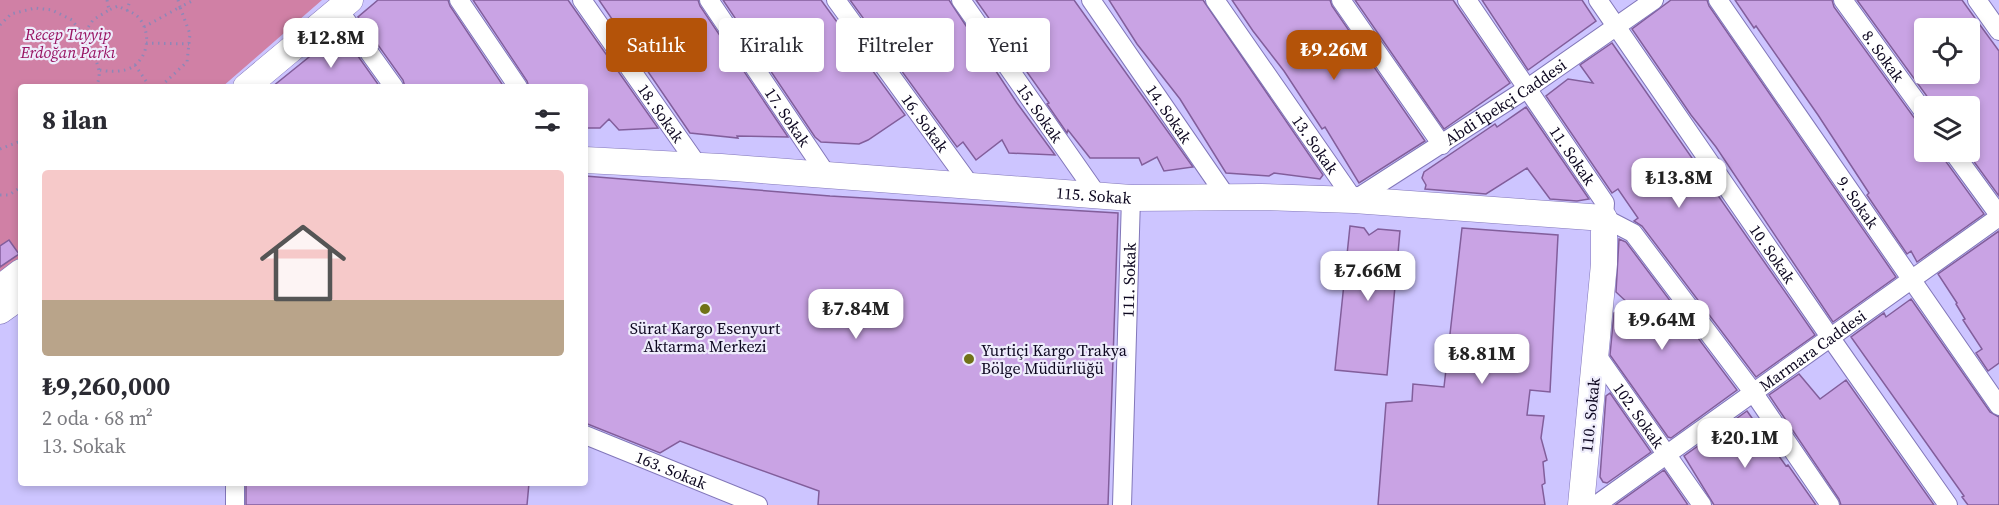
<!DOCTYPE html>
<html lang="tr">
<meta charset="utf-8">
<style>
body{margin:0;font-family:"Source Serif 4",serif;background:#f2f2f3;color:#2b2b33;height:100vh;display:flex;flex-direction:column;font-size:22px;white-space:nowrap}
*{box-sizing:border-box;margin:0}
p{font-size:20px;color:#7c7c81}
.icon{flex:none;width:33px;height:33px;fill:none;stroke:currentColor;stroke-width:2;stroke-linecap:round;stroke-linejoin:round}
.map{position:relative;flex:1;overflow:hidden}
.side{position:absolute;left:18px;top:84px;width:570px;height:402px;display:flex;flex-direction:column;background:#fff;border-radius:6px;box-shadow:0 3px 9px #0003}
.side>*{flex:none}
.top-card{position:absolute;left:606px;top:18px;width:570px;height:54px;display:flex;gap:12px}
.tools{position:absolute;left:1914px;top:18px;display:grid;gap:12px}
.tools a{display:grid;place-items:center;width:66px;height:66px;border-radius:6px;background:#fff;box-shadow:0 3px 9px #0003;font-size:30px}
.price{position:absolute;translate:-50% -51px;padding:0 14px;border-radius:12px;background:#fff;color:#222;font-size:20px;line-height:39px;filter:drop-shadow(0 2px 3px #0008)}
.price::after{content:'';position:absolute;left:50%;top:36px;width:18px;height:14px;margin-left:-9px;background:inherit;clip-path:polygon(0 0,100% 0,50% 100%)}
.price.selected{background:#b45309;color:#fff}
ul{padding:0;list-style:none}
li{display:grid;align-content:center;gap:12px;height:318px;padding:0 24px}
li span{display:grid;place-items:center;height:186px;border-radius:6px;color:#555}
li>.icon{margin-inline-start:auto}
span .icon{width:108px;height:108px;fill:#fffc;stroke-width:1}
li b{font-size:26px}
h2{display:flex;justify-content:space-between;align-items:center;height:72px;padding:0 24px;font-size:26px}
.pill{padding:0 21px;border-radius:6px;background:#fff;box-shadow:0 3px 9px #0003;font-size:21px;line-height:54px}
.pill.selected{background:#b45309;color:#fff}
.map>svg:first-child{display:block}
</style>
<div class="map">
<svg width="1999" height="505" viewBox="0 0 1999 505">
<rect width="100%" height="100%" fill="#cdc5ff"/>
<path fill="#d080a5" d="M0,0H322L222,87H21V260L0,273Z"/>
<path fill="#c9a3e4" stroke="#825e9b" stroke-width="1.5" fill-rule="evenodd" d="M378,0H448L450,6L504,87H405L403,80L358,17Z
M473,0H568L658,128L619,130L609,119L600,128H585V87H529L527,81Z
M599,0H698L700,6L788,137L737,136L738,138L690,133Z
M723,0H821L905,115L868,140L859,144L821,142L815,137Z
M850,0H949L1017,103L1055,155L1009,153L1002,140L976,160L963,142L957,147Z
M976,0H1074L1193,167L1164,171L1157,157L1142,165L1139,158H1090L1068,130L1067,133L1047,104L1049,103Z
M1109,0H1203L1323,175L1320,179L1274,173L1269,176L1226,173L1180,99L1137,44Z
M1232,0H1330L1332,6L1425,141L1359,183L1325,127L1322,129L1284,71L1253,31Z
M1355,0H1453L1510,83L1444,129Z
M1482,0H1582L1596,21L1528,70Z
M1671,0H1707L1709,6L1896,277L1833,322L1716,147L1691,115L1632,29Z
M1735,0H1832L1834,7L1915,119L1924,123V152H1942L1944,159L1984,214L1917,262L1911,251L1907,254L1867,195L1869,193L1818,115L1756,26L1754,28Z
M1857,0H1962L1980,25L1999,51V196L1967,152H1970V106H1934ZM1924,28H1970V74H1924Z
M343,35L380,87H272L324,45L326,47Z
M1612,43L1815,335L1756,377L1642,226L1634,221L1638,218L1618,189L1612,193L1546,96L1568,79L1593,83L1580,65Z
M1526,107L1589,199L1577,201L1550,199L1527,168L1486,194L1425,189L1426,185L1422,178L1424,172L1495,124L1497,127Z
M585,176L830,196L1118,213L1108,505H818L819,491L680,441L660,453L585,423Z
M1350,226L1364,228L1369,235L1378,229L1400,231L1387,375L1335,370Z
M1462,228L1558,235L1550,392L1530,390L1527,415L1544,416L1541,438L1547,460L1543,462L1545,483L1542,485L1545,505H1378L1386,403L1412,401L1413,384L1444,387Z
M1999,231V363L1988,371L1976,353L1982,349L1963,320L1965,319L1956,304L1957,303L1938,274Z
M1619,239L1626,242L1737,390L1671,438L1668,437L1610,355L1614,313L1629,304L1616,292Z
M9,240L19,254L0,267V246Z
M1911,299L1990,412L1999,417V505H1968L1962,497L1964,496L1851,337L1884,313L1886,317Z
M1799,374L1820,399L1846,380L1934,505H1841L1839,499L1769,395Z
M1610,393L1651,452L1607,483L1603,482L1600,477L1606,396Z
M1747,411L1786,466L1788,465L1816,505H1714L1684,456Z
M1664,470L1688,505H1615Z
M246,483H529L527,505H246Z"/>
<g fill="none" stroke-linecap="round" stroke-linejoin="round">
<g stroke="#8277ba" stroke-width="20">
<g id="street">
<path d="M459,0L518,87"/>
<path id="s1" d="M582,0L699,167"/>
<path id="s2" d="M709,0L827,175"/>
<path id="s3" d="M836,0L971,186"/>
<path id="s4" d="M961,0L1098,196"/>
<path id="s5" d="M1091,0L1228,199"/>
<path id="s6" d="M1215,0L1354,200L1528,88L1654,0"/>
<path d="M1341,0L1442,145"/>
<path id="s7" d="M1467,0L1605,203L1604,218L1633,233L1753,392L1830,505"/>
<path id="s8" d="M1598,0L1830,337L1948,505"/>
<path id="s9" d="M1718,0L1999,406"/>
<path id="s10" d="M1843,0L1924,112"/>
<path d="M1977,0L1999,31"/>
<path d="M338,9L394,87"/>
<path d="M1953,152L1999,215"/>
<path id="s11" d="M1596,354L1702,505"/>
<path id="s12" d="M585,435L758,505"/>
<path d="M235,505V483"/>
<path id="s13" d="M1122,505L1131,198"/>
<path id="s14" d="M1596,505L1999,217"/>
</g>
</g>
<g stroke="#8277ba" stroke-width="27">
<g id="secondary">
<path d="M246,87L350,0"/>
<path id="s15" d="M585,160L721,167L1131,198L1261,197L1354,200L1604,218V264L1581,505"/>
<path d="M0,288L21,272"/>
<path d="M0,311L21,296"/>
</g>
</g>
<path stroke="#8f87b7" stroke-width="3" stroke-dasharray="1.5 4.5" stroke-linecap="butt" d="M178,0L180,7L194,0
M127,11L130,0
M0,25L11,14L35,8L52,10L72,20L83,35
M144,27L180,7L190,34L187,62L160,87
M146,43L189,44
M135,65L150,87
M100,70C109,72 125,72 132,67C149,57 151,32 139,18C134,12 125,10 118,6L109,10
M95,87C107,71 90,51 83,35L93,20L109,10L107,0
M0,149L21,141
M0,195H9L21,187"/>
<use href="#street" stroke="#fff" stroke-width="18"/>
<use href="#secondary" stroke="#fff" stroke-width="26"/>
</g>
<g fill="#707217" stroke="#eeecfb" stroke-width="2">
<circle cx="705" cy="309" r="6"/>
<circle cx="969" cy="359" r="6"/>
</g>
<g text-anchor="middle" stroke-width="4.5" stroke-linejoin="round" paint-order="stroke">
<g font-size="16" font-style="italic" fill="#981262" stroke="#eeecfb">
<text x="68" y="40">Recep Tayyip<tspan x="68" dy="18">Erdoğan Parkı</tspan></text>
</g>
<g font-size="16" fill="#0d0720" stroke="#eeecfb">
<text dy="6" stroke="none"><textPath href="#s10" startOffset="69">8. Sokak</textPath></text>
<text dy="6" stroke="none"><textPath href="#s6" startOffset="424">Abdi İpekçi Caddesi</textPath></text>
<text dy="6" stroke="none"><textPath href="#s1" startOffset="138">18. Sokak</textPath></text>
<text dy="6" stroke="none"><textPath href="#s4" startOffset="138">15. Sokak</textPath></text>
<text dy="6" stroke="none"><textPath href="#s5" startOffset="138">14. Sokak</textPath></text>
<text dy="6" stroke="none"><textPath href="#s2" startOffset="141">17. Sokak</textPath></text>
<text dy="6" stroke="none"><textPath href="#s3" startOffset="152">16. Sokak</textPath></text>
<text dy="6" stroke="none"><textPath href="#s6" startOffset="176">13. Sokak</textPath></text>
<text dy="6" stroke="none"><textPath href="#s7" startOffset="188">11. Sokak</textPath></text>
<text dy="6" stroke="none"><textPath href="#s15" startOffset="510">115. Sokak</textPath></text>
<text dy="6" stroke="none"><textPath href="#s9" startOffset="246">9. Sokak</textPath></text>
<text dy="6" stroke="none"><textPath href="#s8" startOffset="308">10. Sokak</textPath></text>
<text dy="6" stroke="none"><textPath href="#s13" startOffset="225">111. Sokak</textPath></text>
<text dy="6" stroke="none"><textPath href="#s14" startOffset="266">Marmara Caddesi</textPath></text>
<text transform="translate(1590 415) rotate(-84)" y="6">110. Sokak</text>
<text dy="6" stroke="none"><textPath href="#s11" startOffset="75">102. Sokak</textPath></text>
<text dy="6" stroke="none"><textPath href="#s12" startOffset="93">163. Sokak</textPath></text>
</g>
<g font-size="16" fill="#0d0720" stroke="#eeecfb">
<text x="705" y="334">Sürat Kargo Esenyurt<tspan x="705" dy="18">Aktarma Merkezi</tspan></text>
<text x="981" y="356" text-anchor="start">Yurtiçi Kargo Trakya<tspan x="981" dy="18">Bölge Müdürlüğü</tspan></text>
</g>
</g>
</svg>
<div class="tools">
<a><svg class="icon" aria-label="locate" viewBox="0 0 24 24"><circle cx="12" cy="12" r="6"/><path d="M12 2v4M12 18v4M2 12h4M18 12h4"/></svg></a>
<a><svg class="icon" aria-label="layers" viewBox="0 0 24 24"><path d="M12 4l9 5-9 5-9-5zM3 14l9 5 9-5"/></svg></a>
</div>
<b class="price" style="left:331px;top:69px">₺12.8M</b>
<b class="price selected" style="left:1334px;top:81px">₺9.26M</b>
<b class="price" style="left:1679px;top:209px">₺13.8M</b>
<b class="price" style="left:1368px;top:302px">₺7.66M</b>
<b class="price" style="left:856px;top:340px">₺7.84M</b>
<b class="price" style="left:1662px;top:351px">₺9.64M</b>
<b class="price" style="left:1482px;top:385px">₺8.81M</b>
<b class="price" style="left:1745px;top:469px">₺20.1M</b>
<div class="top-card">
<a class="pill selected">Satılık</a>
<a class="pill">Kiralık</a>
<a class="pill">Filtreler</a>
<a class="pill">Yeni</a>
</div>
<section class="side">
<h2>8 ilan<svg class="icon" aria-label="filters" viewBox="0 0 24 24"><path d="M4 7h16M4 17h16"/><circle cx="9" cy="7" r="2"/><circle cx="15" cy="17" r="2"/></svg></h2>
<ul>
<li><span style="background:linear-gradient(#f6c9c9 70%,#b9a48a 0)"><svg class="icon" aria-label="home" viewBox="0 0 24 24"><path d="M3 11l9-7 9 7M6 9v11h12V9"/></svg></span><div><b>₺9,260,000</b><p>2 oda · 68 m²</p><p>13. Sokak</p></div></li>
</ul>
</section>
</div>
